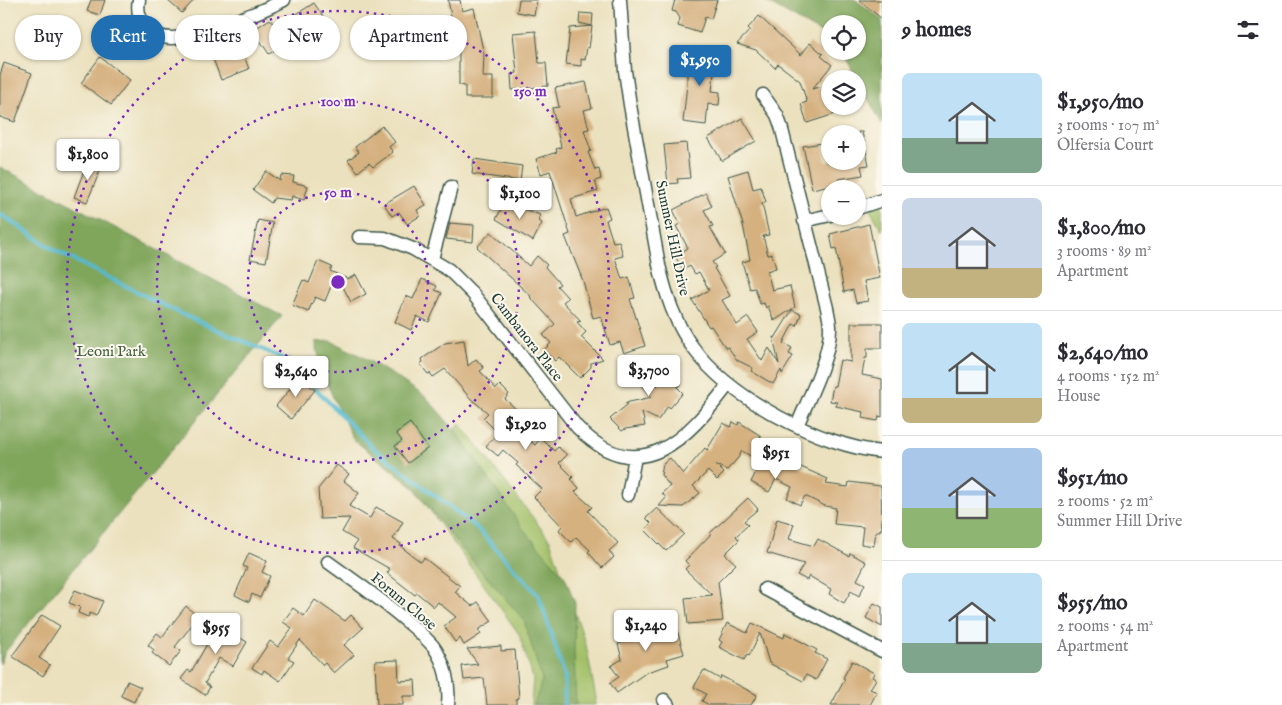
<!DOCTYPE html>
<meta charset="utf-8">
<style>
body{margin:0;font-family:"IM FELL English",serif;background:#f2f2f3;color:#2b2b33;height:100vh;display:flex;flex-direction:column;font-size:19px;white-space:nowrap}
*{box-sizing:border-box;margin:0}
p{font-size:16px;color:#7c7c81}
.icon{flex:none;width:28px;height:28px;fill:none;stroke:currentColor;stroke-width:2;stroke-linecap:round;stroke-linejoin:round}
.map{position:relative;flex:1;overflow:hidden}
.panel{display:flex;flex-direction:column;background:#fff;width:400px}
.panel>*{flex:none}
.top-card{position:absolute;left:15px;top:15px;width:475px;height:45px;display:flex;gap:10px}
.fabs{position:absolute;left:821px;top:15px;display:grid;gap:10px}
.fabs a{display:grid;place-items:center;width:45px;height:45px;border-radius:50%;background:#fff;box-shadow:0 1px 4px #0004;font-size:25px}
.price{position:absolute;translate:-50% -42px;padding:0 11px;border-radius:5px;background:#fff;color:#222;font-size:16px;line-height:32px;filter:drop-shadow(0 1px 2px #0008)}
.price::after{content:'';position:absolute;left:50%;top:30px;width:15px;height:11px;margin-left:-8px;background:inherit;clip-path:polygon(0 0,100% 0,50% 100%)}
.price.current{background:#1f6fb2;color:#fff}
ul{padding:0;list-style:none}
li{display:flex;align-items:center;gap:15px;height:125px;padding:0 20px}
li+li{border-top:1px solid #e1e1e2}
li span{display:grid;place-items:center;flex:none;width:140px;height:100px;border-radius:8px;color:#555}
li>.icon{margin-inline-start:auto}
span .icon{width:60px;height:60px;fill:#fffc;stroke-width:1}
li b{font-size:21px}
h2{display:flex;justify-content:space-between;align-items:center;height:60px;padding:0 20px;font-size:21px}
.pill{padding:0 18px;border-radius:22px;background:#fff;box-shadow:0 1px 4px #0004;font-size:18px;line-height:45px}
.pill.current{background:#1f6fb2;color:#fff}
main{display:flex;flex:1;min-height:0}
.map>svg:first-child{display:block}
</style>
<main>
<div class="map">
<svg width="882" height="705" viewBox="0 0 882 705">
<rect width="100%" height="100%" fill="#fbf7ec"/>
<filter id="ink" filterUnits="userSpaceOnUse"><feTurbulence type="fractalNoise" baseFrequency=".02" numOctaves="2"/><feDisplacementMap in="SourceGraphic" scale="10" xChannelSelector="R" yChannelSelector="G"/><feConvolveMatrix kernelMatrix="1 2 1 2 8 2 1 2 1" color-interpolation-filters="sRGB"/></filter>
<filter id="wash" filterUnits="userSpaceOnUse"><feTurbulence type="fractalNoise" baseFrequency=".0096" numOctaves="4" result="noise"/><feDisplacementMap in="SourceGraphic" scale="20" xChannelSelector="R" yChannelSelector="G"/><feGaussianBlur stdDeviation="1.12" result="paint"/><feColorMatrix in="noise" values="0 0 0 0 0 0 0 0 0 0 0 0 0 0 0 0 0 1.4 0 .05"/><feComposite in="paint" operator="in"/></filter>
<g filter="url(#wash)">
<rect width="100%" height="100%" fill="#ebe1be"/>
<path fill="#a1bf66" stroke="#607e4d" d="M882,200V230L867,205Z
M460,423L550,540L586,645L596,698L595,705H531L533,678L519,634L414,488Z"/>
<path fill="#80a65b" stroke="#507248" d="M763,0H856L882,20V124L842,51H858V24H830V38Z
M0,167L282,316L5,652L0,664Z
M331,341L363,357L396,377L427,398L458,434L523,529L565,577L575,603L574,652L576,705H534L542,680L524,620L458,544L414,488L353,439L332,395L321,369L316,342Z"/>
<g fill="none" stroke-linecap="round" stroke-linejoin="round">
<path stroke="#53bad1" stroke-width="4" d="M0,214L54,250L181,314L289,361L372,447L477,528L539,596L565,677L564,705"/>
</g>
<g id="blocks">
<path fill="#d6b180" d="M91,0H105L100,15L87,11Z
M167,0H194L182,13Z
M448,0H460L462,11L474,8L484,55L483,77H493V98H465V86L459,85V47H457Z
M519,0H537L534,15L517,12Z
M675,0H717L711,19L705,17L700,33L678,26L680,18L676,12L672,11Z
M859,0H882V19Z
M314,3L335,34L307,52L297,36L269,54L253,30L270,19L276,27Z
M580,13L593,14L592,26L579,23Z
M759,16L801,55L810,43L823,54L821,56L832,65L812,89L830,84V106H832L835,114L807,123L801,104L807,102L800,81L778,64L775,68L756,50L737,44L750,30L748,28Z
M592,26L589,48L587,47L585,60L581,59V66L566,64L570,28Z
M536,31L539,63H546L548,86L512,90L511,74L517,73L513,33Z
M240,45L249,69L221,80L212,56Z
M690,49L707,51V55H716L712,91L720,92L719,105L708,104L706,125L683,122L687,84V73L685,72L686,59L689,60Z
M100,57L130,80L111,105L81,83Z
M4,63L32,73L15,122L0,117V75Z
M586,82L592,108L584,110L589,129L584,130L591,151L588,152L595,170L599,169L601,179L595,181L598,191L571,199L576,217L606,207L610,218L606,220L613,242L619,241L623,256L615,258L622,279L629,277L635,298L630,299L645,346L624,353L620,342L610,345L601,316L593,318L583,281L565,236L570,234L550,171L541,174L536,159L557,152L556,149L561,147L552,108L559,107L555,88Z
M742,118L756,141L722,161L708,138Z
M382,126L395,142L389,147L393,152L373,167L369,163L358,172L348,160L359,152L355,147Z
M858,132H862L869,165L861,166L863,175L838,179L839,183L812,189L803,146L822,143L826,162L858,161Z
M686,143L690,178L677,179L678,183L668,184L664,145Z
M474,159L522,166L520,181L472,174Z
M88,160L102,166L87,202L74,197Z
M748,170L753,189L761,187L766,202L762,203L769,235L763,236L768,255L772,254L776,268L767,271L772,290L790,286L795,307L774,321L768,306L766,308L764,303L760,304L755,288L750,289L742,262L750,260L743,225L728,176Z
M266,171L280,181L281,175L294,176L293,182L308,186L304,200L292,196L291,200L274,198L271,203L253,190Z
M414,186L426,205L417,210L420,216L407,224L399,212L392,216L384,204Z
M706,193L712,206L704,210L713,226L710,227L725,254L712,262L716,267L714,268L730,296L722,300L737,325L748,317L758,332L747,339L762,361L769,348L779,364L773,337L775,338L792,310L801,314L797,326L793,324L783,343L792,348L789,354L793,356L782,374L781,370L773,384L751,371L753,368L737,360L728,347L726,348L711,326L709,327L692,300L709,290L699,272L695,274L690,266L683,270L675,256L688,248L676,226L680,224L673,210Z
M505,202L540,215L538,220L542,223L533,241L496,219Z
M258,220L273,223L266,262L250,259Z
M450,223L474,225L473,242L446,239Z
M869,224L880,278L864,281L868,301L856,303L853,290L844,292L836,248L833,249L830,234Z
M491,232L529,266L537,256L547,265L545,267L560,284L557,286L568,298L563,302L581,321L577,322L586,332L581,337L603,359L591,363V367L580,378L559,357L555,361L544,350L551,343L543,335L555,324L530,297L531,296L477,247Z
M318,261L332,267L330,271L348,279L356,275L366,294L351,302L336,274L325,301L315,297L308,312L292,305L303,280L309,283Z
M422,279L437,286L435,290L442,293L429,322L417,316L411,330L395,322L406,296L413,299Z
M851,323H882V348H867V358H865L862,375L882,379V417L879,416L878,421L862,418L863,412L836,406L837,402L830,401L833,386H835L840,360L851,362Z
M464,340L468,366L476,359L484,368L480,371L496,389L500,385L509,394L505,399L530,422L521,432L535,445L541,438L554,451L558,447L567,455L559,463L573,477L571,479L579,488L575,492L592,507L588,511L618,543L609,551L614,557L602,568L588,552L590,550L576,537L571,542L559,530L562,526L534,497L542,489L516,465L518,463L503,450L498,456L486,446L498,433L483,418L488,413L471,399L445,369L433,377L430,373L428,374L420,364L423,362L422,359L445,343Z
M644,362H660L657,386L671,371L681,384L677,387L683,393L670,408L668,406L658,420L642,412L645,426L625,429L622,431L610,419L628,404L625,403L652,397L633,373Z
M300,377L315,390L291,419L276,406Z
M733,422L738,425L739,422L761,436L760,438L789,452L785,460L828,479L826,484L848,487L849,482L881,486L882,529H880V531H876L874,546L861,544L863,527L834,524L836,508L825,506L805,496L800,505L787,498L792,487L776,479L769,492L751,482L761,462L742,451L738,458L727,470L716,465L724,473L717,480L708,471L693,486L700,493L683,507L659,506L666,498L662,493L670,486L661,475L663,464L670,458L683,474L705,448L707,450L723,423L731,427Z
M410,423L428,448L408,463L395,446L402,441L396,433Z
M337,465L349,474L344,481L359,493L349,506L370,518L376,507L403,522L393,539L401,544L400,546L421,562L424,558L460,586L455,592L472,606L478,602L492,621L478,630L481,634L464,645L460,638L455,642L444,626L456,617L438,602L434,607L417,593L415,595L387,573L390,569L353,548L357,541L342,532L350,518L320,519L318,489Z
M748,498L758,509L744,521L748,525L736,536L739,540L725,554L736,564L718,582L723,621L688,624L685,598L712,595L685,569L689,565L685,561L711,534L710,533Z
M657,508L684,534L666,551L645,530L651,523L646,518Z
M777,519L794,524L789,539L814,546L818,539L849,556L850,553L866,562L857,580L865,584L859,596L851,591L844,603L829,594L831,589L809,576L807,580L797,575L804,564L767,553Z
M249,553L267,561L262,572L270,576L260,598L252,594L249,602L235,595L247,568L243,566Z
M75,590L103,601L96,616L90,613L88,617L78,613L80,607L69,603Z
M315,600L345,621L351,615L363,628L344,645L354,655L334,673L325,663L323,665L300,640L288,658L294,661L280,681L264,670L262,674L252,668L270,641L278,647L292,628L283,622L293,608L304,616Z
M874,603L882,607V627L866,618Z
M186,606L198,617L175,647L181,651L169,666L152,653L154,650L148,645L157,633L162,637Z
M42,615L60,626L39,658L50,665L43,676L12,656Z
M223,616L237,623L232,633L247,642L233,666L219,658L205,683L210,687L205,695L181,679L188,670L191,672Z
M662,617L666,629L676,626L684,654L667,659L669,665L647,672L617,693L610,683L619,677L611,666L622,659L618,644L627,641L625,635L645,630L643,623Z
M727,623L747,633L752,623L784,638L785,633L817,650L815,653L827,659L816,680L806,675L803,681L769,663L760,633L749,656L747,655L744,660L719,647L722,642L719,640Z
M501,646V651L515,650L519,698L516,699V705H487L484,678L464,680L462,666L478,664L467,649Z
M398,660L399,681L415,680L416,696H403V705H377L375,661Z
M852,661L874,673L872,677L876,679L870,689L877,692L870,705H831L845,679L843,678Z
M704,670L720,679L721,676L757,695L751,705H709L702,701L706,694L694,687Z
M127,681L141,687L134,702L121,696Z"/>
</g>
</g>
<g filter="url(#ink)">
<use href="#blocks" fill-opacity="0" stroke="#3e5649" stroke-width="1"/>
<g fill="none" stroke-linecap="round" stroke-linejoin="round">
<g stroke="#3e5649" stroke-width="15">
<path id="street" d="M139,0C137,9 139,18 145,25C151,34 161,38 172,38C183,38 194,34 205,30C233,22 259,13 284,0
M620,0L625,71L630,105L659,265C666,295 675,324 694,349C731,399 821,446 882,452
M763,95L777,115L781,126L827,308C828,314 830,321 830,327C831,356 808,399 797,426
M858,208L882,200
M804,221L830,215
M359,237L385,238L413,249L449,270L473,294L577,427C639,491 688,438 728,385
M432,259L451,187
M628,495L635,457
M328,562C354,581 381,599 405,620C415,628 425,637 433,646C445,662 450,685 448,705
M765,589L882,651
M664,700L668,705"/>
</g>
<use href="#street" stroke="#fff" stroke-width="12"/>
</g>
</g>
<g fill="none" stroke="#7b2cbf" stroke-width="2.5" stroke-dasharray="2.5 5">
<circle cx="338" cy="282" r="90"/>
<circle cx="338" cy="282" r="181"/>
<circle cx="338" cy="282" r="271"/>
</g>
<g text-anchor="middle" stroke-width="4" stroke-linejoin="round" paint-order="stroke">
<g font-size="15" fill="#1f3d34" stroke="#fbf7ec">
<text transform="translate(673 238) rotate(78)" y="5">Summer Hill Drive</text>
<text transform="translate(527 337) rotate(52)" y="5">Cambanora Place</text>
<text transform="translate(404 601) rotate(40)" y="5">Forum Close</text>
</g>
<g font-size="15" fill="#405e40" stroke="#fbf7ec">
<text x="111" y="356">Leoni Park</text>
</g>
</g>
<circle cx="338" cy="282" r="8" fill="#7b2cbf" stroke="#fbf7ec" stroke-width="2.5"/>
<g font-size="15" text-anchor="middle" font-weight="bold" fill="#7b2cbf" stroke="#fbf7ec" stroke-width="4" stroke-linejoin="round" paint-order="stroke">
<text x="530" y="96">150 m</text>
<text x="338" y="106">100 m</text>
<text x="338" y="197">50 m</text>
</g>
</svg>
<div class="fabs">
<a><svg class="icon" aria-label="locate" viewBox="0 0 24 24"><circle cx="12" cy="12" r="6"/><path d="M12 2v4M12 18v4M2 12h4M18 12h4"/></svg></a>
<a><svg class="icon" aria-label="layers" viewBox="0 0 24 24"><path d="M12 4l9 5-9 5-9-5zM3 14l9 5 9-5"/></svg></a>
<a>+</a>
<a>−</a>
</div>
<b class="price current" style="left:700px;top:87px">$1,950</b>
<b class="price" style="left:88px;top:181px">$1,800</b>
<b class="price" style="left:520px;top:220px">$1,100</b>
<b class="price" style="left:649px;top:397px">$3,700</b>
<b class="price" style="left:296px;top:398px">$2,640</b>
<b class="price" style="left:526px;top:451px">$1,920</b>
<b class="price" style="left:776px;top:480px">$951</b>
<b class="price" style="left:646px;top:652px">$1,240</b>
<b class="price" style="left:216px;top:655px">$955</b>
<div class="top-card">
<a class="pill">Buy</a>
<a class="pill current">Rent</a>
<a class="pill">Filters</a>
<a class="pill">New</a>
<a class="pill">Apartment</a>
</div>
</div>
<section class="panel">
<h2>9 homes<svg class="icon" aria-label="filters" viewBox="0 0 24 24"><path d="M4 7h16M4 17h16"/><circle cx="9" cy="7" r="2"/><circle cx="15" cy="17" r="2"/></svg></h2>
<ul>
<li><span style="background:linear-gradient(#bfe0f5 65%,#7fa58c 0)"><svg class="icon" aria-label="home" viewBox="0 0 24 24"><path d="M3 11l9-7 9 7M6 9v11h12V9"/></svg></span><div><b>$1,950/mo</b><p>3 rooms · 107 m²</p><p>Olfersia Court</p></div></li>
<li><span style="background:linear-gradient(#c9d6e8 70%,#c2b280 0)"><svg class="icon" aria-label="home" viewBox="0 0 24 24"><path d="M3 11l9-7 9 7M6 9v11h12V9"/></svg></span><div><b>$1,800/mo</b><p>3 rooms · 89 m²</p><p>Apartment</p></div></li>
<li><span style="background:linear-gradient(#bfe0f5 75%,#c2b280 0)"><svg class="icon" aria-label="home" viewBox="0 0 24 24"><path d="M3 11l9-7 9 7M6 9v11h12V9"/></svg></span><div><b>$2,640/mo</b><p>4 rooms · 152 m²</p><p>House</p></div></li>
<li><span style="background:linear-gradient(#a9c7e8 60%,#8fb573 0)"><svg class="icon" aria-label="home" viewBox="0 0 24 24"><path d="M3 11l9-7 9 7M6 9v11h12V9"/></svg></span><div><b>$951/mo</b><p>2 rooms · 52 m²</p><p>Summer Hill Drive</p></div></li>
<li><span style="background:linear-gradient(#bfe0f5 70%,#7fa58c 0)"><svg class="icon" aria-label="home" viewBox="0 0 24 24"><path d="M3 11l9-7 9 7M6 9v11h12V9"/></svg></span><div><b>$955/mo</b><p>2 rooms · 54 m²</p><p>Apartment</p></div></li>
</ul>
</section>
</main>
